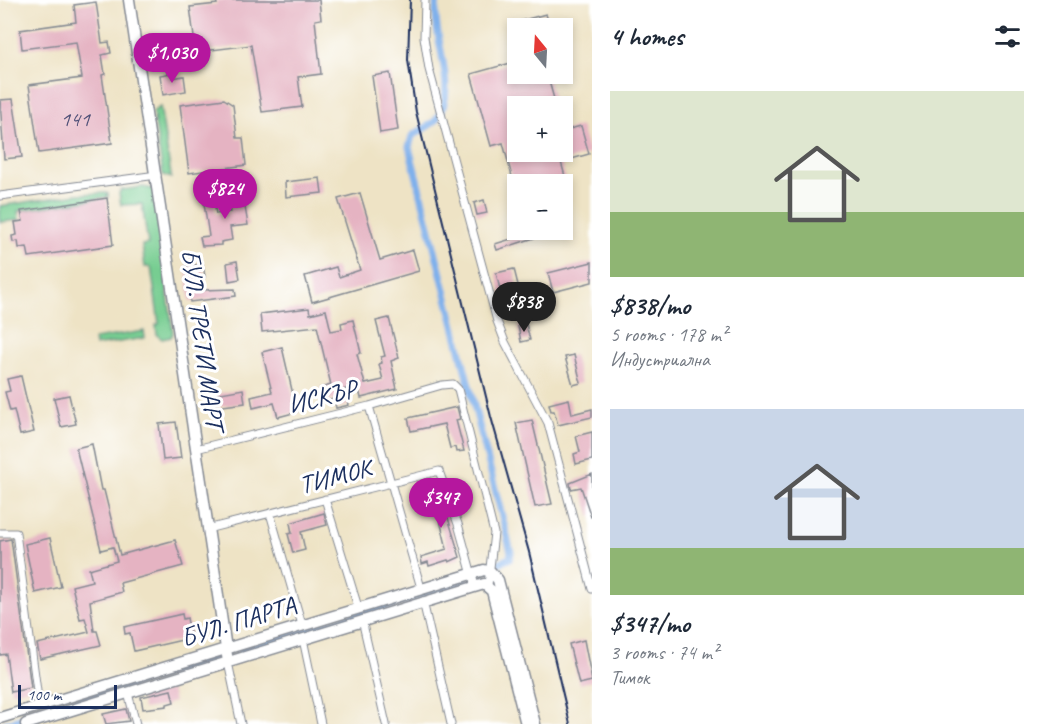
<!DOCTYPE html>
<meta charset="utf-8">
<style>
body{margin:0;font-family:Caveat,sans-serif;background:#f6f6f7;color:#1f2937;height:100vh;display:flex;flex-direction:column;font-size:22px;white-space:nowrap}
*{box-sizing:border-box;margin:0}
p{font-size:20px;color:#747a83}
.icon{flex:none;width:33px;height:33px;fill:none;stroke:currentColor;stroke-width:2;stroke-linecap:round;stroke-linejoin:round}
.map{position:relative;flex:1;overflow:hidden}
.side{display:flex;flex-direction:column;background:#fff;width:450px}
.side>*{flex:none}
.needle{width:39px;rotate:342deg}
.tools{position:absolute;left:507px;top:18px;display:grid;gap:12px}
.tools a{display:grid;place-items:center;width:66px;height:66px;border-radius:0px;background:#fff;box-shadow:0 3px 9px #0003;font-size:30px}
.scale{position:absolute;left:18px;bottom:15px;width:99px;box-sizing:border-box;padding-left:6px;border:3px solid #1b2f5e;border-top:0;font-size:16px;line-height:21px;white-space:nowrap;color:#1b2f5e;-webkit-text-stroke:4px #fff;paint-order:stroke}
.price{position:absolute;translate:-50% -51px;padding:0 14px;border-radius:21px;background:#b5179e;color:#fff;font-size:20px;line-height:39px;filter:drop-shadow(0 2px 3px #0008)}
.price::after{content:'';position:absolute;left:50%;top:36px;width:18px;height:14px;margin-left:-9px;background:inherit;clip-path:polygon(0 0,100% 0,50% 100%)}
.price.active{background:#222;color:#fff}
ul{padding:0;list-style:none}
li{display:grid;align-content:center;gap:12px;height:318px;padding:0 18px}
li span{display:grid;place-items:center;height:186px;border-radius:0px;color:#555}
li>.icon{margin-inline-start:auto}
span .icon{width:108px;height:108px;fill:#fffc;stroke-width:1}
li b{font-size:26px}
h2{display:flex;justify-content:space-between;align-items:center;height:72px;padding:0 18px;font-size:26px}
main{display:flex;flex:1;min-height:0}
.map>svg:first-child{display:block}
</style>
<main>
<div class="map">
<svg width="592" height="724" viewBox="0 0 592 724">
<rect width="100%" height="100%" fill="#fff"/>
<filter id="ink" filterUnits="userSpaceOnUse"><feTurbulence type="fractalNoise" baseFrequency=".0167" numOctaves="2"/><feDisplacementMap in="SourceGraphic" scale="12" xChannelSelector="R" yChannelSelector="G"/><feConvolveMatrix kernelMatrix="1 2 1 2 8 2 1 2 1" color-interpolation-filters="sRGB"/></filter>
<filter id="wash" filterUnits="userSpaceOnUse"><feTurbulence type="fractalNoise" baseFrequency=".008" numOctaves="4" result="noise"/><feDisplacementMap in="SourceGraphic" scale="24" xChannelSelector="R" yChannelSelector="G"/><feGaussianBlur stdDeviation="1.35" result="paint"/><feColorMatrix in="noise" values="0 0 0 0 0 0 0 0 0 0 0 0 0 0 0 0 0 1.4 0 .05"/><feComposite in="paint" operator="in"/></filter>
<g filter="url(#wash)">
<rect width="100%" height="100%" fill="#eee3c5"/>
<path fill="#77cd91" stroke="#497e78" stroke-width="1.5" d="M160,106L171,175V178L163,175L153,112Z
M143,187L154,189L173,333L171,337L162,339L157,335L156,325L159,324L151,267H145L142,245L148,244L142,204L121,205L119,193L121,190Z
M108,193V197L18,211L19,220L0,222V206L78,194Z
M144,331L145,338L95,346L94,339Z"/>
<g fill="none" stroke-linecap="round" stroke-linejoin="round">
<path stroke="#7fb0eb" stroke-width="7" d="M437,0C430,37 461,90 436,120C430,126 419,131 412,136L409,147L511,552L510,558L499,563
M241,651L466,582
M4,724L212,659"/>
</g>
<g id="blocks">
<path fill="#e5b3c2" d="M216,0H319L321,19L315,20L321,74L298,77L302,107L262,112L251,45L196,52L190,7L217,4Z
M96,2L102,43L109,42L111,53L102,55L105,74L102,75L112,143L39,153L29,85L82,78L76,42L22,49L20,30L76,22L74,5Z
M546,14L550,28H523L520,21Z
M518,61V74H547L556,106H518V152H562V131L581,126L589,154L561,162L570,194L562,196V184H514L503,143L491,146L471,74Z
M172,73L173,78L184,76L186,91L163,95L160,75Z
M390,73L398,130L380,133L372,76Z
M13,99L22,157L4,159L0,100Z
M224,99L233,105L237,138H243L246,165L189,173L180,105Z
M320,178L322,193L286,197L285,182Z
M242,189L248,225L230,227L232,240L221,242V245L202,246L200,237L209,236L204,204L214,203L216,214L230,212L227,191Z
M360,193L380,260L413,250L419,271L312,302L305,276L336,267L339,277L360,270L338,199Z
M107,198L113,245L29,257L27,247L19,248L18,241L13,242L12,236L17,235L15,222L23,221L21,211Z
M484,200L487,213L477,215L474,203Z
M515,230H532L534,238L497,250L495,244L518,237Z
M237,261L240,279L229,281L227,263Z
M592,262V282L553,292L548,273Z
M203,264L205,277L200,278L202,290L235,289L236,296L190,302L186,266Z
M514,269L525,313L507,318L496,273Z
M309,308L310,314L326,310L331,331L342,329L341,323L353,320L361,353L357,354L365,384L383,380L379,364L382,363L381,357L385,356L376,321L389,318L399,358L391,361L397,389L361,398L358,386L345,389L349,405L336,408L334,399L323,402L320,388L331,385L317,326L262,332L260,314Z
M526,324L530,340L521,342L518,326Z
M282,347L297,412L278,417L274,403L253,408L251,397L272,392L262,352Z
M574,355L581,383L573,385L565,357Z
M21,376L34,432L20,435L14,410L10,411L5,392L10,391L7,379Z
M243,389L245,403L216,407L215,394Z
M69,395L76,424L61,427L54,398Z
M569,399L572,414L592,409V417L558,425L554,411H551L549,404Z
M457,407L460,419L456,420L464,451L456,452L455,447L450,448L444,424L411,431L408,418Z
M532,420L552,504L535,507L516,423Z
M176,422L181,458L163,460L159,424Z
M592,432V460L576,464L574,454L580,452L576,436Z
M92,444L101,490H104L120,555L175,540L183,566L120,583L122,592L90,601L94,631H97L101,645L40,659L37,644L89,632L85,618L80,619L72,586L92,581L89,569L117,561L113,547L101,550L76,448Z
M592,474V517H591L581,487L571,489L570,483Z
M432,482L434,485H438L460,557L449,562L448,560L429,566L428,562L422,564L421,557L447,549L437,508L434,509L430,496L425,497L424,491L423,484Z
M324,513L327,525L301,532L305,550L293,553L288,534L292,533L290,523Z
M50,538L61,587L35,593L25,544Z
M11,539L31,688L11,692L6,654L0,655V541Z
M182,614L183,619L187,618L191,638L134,651L130,633L125,634L124,627Z
M584,640L592,681L579,684L569,644Z
M171,690L174,702L167,704V706L143,709L141,697Z
M126,709L129,721L106,724L103,714Z"/>
</g>
</g>
<g filter="url(#ink)">
<use href="#blocks" fill-opacity="0" stroke="#848992" stroke-width="1.5"/>
<g fill="none" stroke-linecap="round" stroke-linejoin="round">
<g stroke="#848992" stroke-width="9">
<path id="minor" d="M425,0L424,37L429,69L497,321L505,342L548,423L592,589
M0,196L157,175
M369,406L421,588
M196,449L369,406L442,385L453,384L458,389L494,533L488,585
M325,499L358,607
M270,513L302,625
M207,529L439,471L458,524L475,586
M0,533H16L39,706
M423,601L451,724
M362,620L386,724
M303,639L321,724
M228,662L241,724
M128,693L136,724"/>
</g>
<g stroke="#848992" stroke-width="13">
<path id="secondary" d="M129,0L228,662
M0,718L484,570L491,572L498,580L535,724
M26,724L484,584L492,591L526,724"/>
</g>
<use href="#minor" stroke="#fff" stroke-width="7"/>
<use href="#secondary" stroke="#fff" stroke-width="10"/>
<path stroke="#1b2f5e" stroke-width="2" d="M410,0L408,60L416,112L491,417L529,552L570,724"/>
</g>
</g>
<g text-anchor="middle" stroke-width="6" stroke-linejoin="round" paint-order="stroke">
<g font-size="22" fill="#4e5077">
<text x="75" y="126">141</text>
</g>
<g font-size="26" fill="#1b2f5e" stroke="#fff">
<text transform="translate(203 339) rotate(82)" y="9">БУЛ. ТРЕТИ МАРТ</text>
<text transform="translate(322 396) rotate(-14)" y="9">ИСКЪР</text>
<text transform="translate(335 476) rotate(-14)" y="9">ТИМОК</text>
<text transform="translate(238 621) rotate(-17)" y="9">БУЛ. ПАРТА</text>
</g>
</g>
</svg>
<div class="tools">
<a><svg class="needle" viewBox="-14 -14 28 28"><path d="M0-13l5 13h-10z" fill="#e53935"/><path d="M0 13l5-13h-10z" fill="#747a83"/></svg></a>
<a>+</a>
<a>−</a>
</div>
<div class="scale">100 m</div>
<b class="price" style="left:172px;top:84px">$1,030</b>
<b class="price" style="left:225px;top:220px">$824</b>
<b class="price active" style="left:524px;top:333px">$838</b>
<b class="price" style="left:441px;top:529px">$347</b>
</div>
<section class="side">
<h2>4 homes<svg class="icon" aria-label="filters" viewBox="0 0 24 24"><path d="M4 7h16M4 17h16"/><circle cx="9" cy="7" r="2"/><circle cx="15" cy="17" r="2"/></svg></h2>
<ul>
<li><span style="background:linear-gradient(#dfe7d0 65%,#8fb573 0)"><svg class="icon" aria-label="home" viewBox="0 0 24 24"><path d="M3 11l9-7 9 7M6 9v11h12V9"/></svg></span><div><b>$838/mo</b><p>5 rooms · 178 m²</p><p>Индустриална</p></div></li>
<li><span style="background:linear-gradient(#c9d6e8 75%,#8fb573 0)"><svg class="icon" aria-label="home" viewBox="0 0 24 24"><path d="M3 11l9-7 9 7M6 9v11h12V9"/></svg></span><div><b>$347/mo</b><p>3 rooms · 74 m²</p><p>Тимок</p></div></li>
</ul>
</section>
</main>
